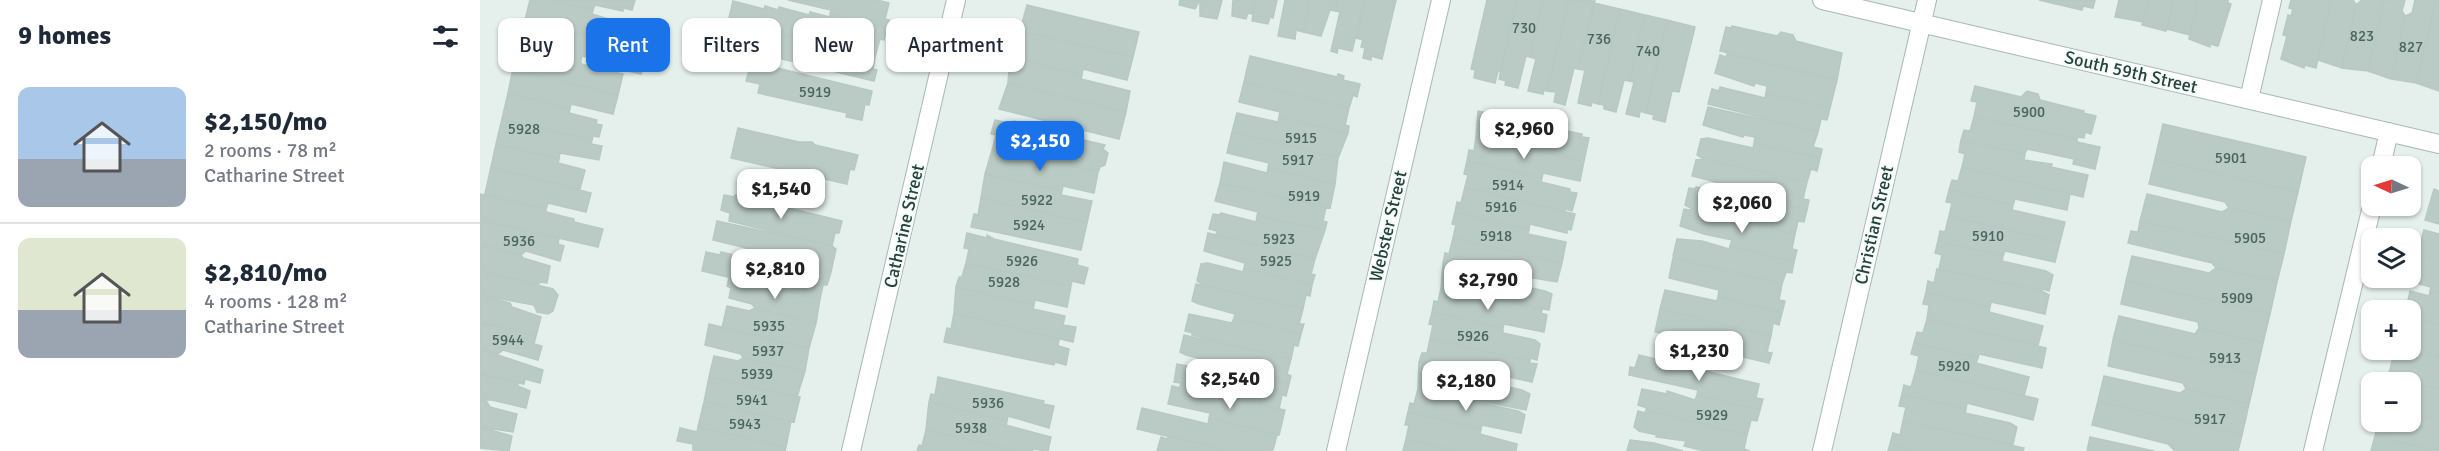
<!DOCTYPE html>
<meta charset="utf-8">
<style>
body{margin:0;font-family:Signika,sans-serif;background:#f2f2f3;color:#1f2937;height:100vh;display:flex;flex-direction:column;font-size:22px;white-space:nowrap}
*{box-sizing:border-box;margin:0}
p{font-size:20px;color:#747a83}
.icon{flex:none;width:33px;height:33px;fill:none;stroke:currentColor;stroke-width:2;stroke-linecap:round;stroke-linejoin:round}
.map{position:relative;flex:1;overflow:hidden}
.panel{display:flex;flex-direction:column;background:#fff;width:480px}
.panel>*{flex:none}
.hud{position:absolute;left:18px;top:18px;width:570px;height:54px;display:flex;gap:12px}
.needle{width:39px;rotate:274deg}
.buttons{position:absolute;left:1881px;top:156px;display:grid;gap:12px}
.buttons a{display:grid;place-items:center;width:60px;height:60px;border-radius:12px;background:#fff;box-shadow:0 2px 4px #0004;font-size:30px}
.price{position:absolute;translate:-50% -51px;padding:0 14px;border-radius:12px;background:#fff;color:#222;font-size:20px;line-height:39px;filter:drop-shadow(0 2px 3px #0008)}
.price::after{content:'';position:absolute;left:50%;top:36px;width:18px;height:14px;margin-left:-9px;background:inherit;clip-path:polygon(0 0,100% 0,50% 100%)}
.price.current{background:#1a73e8;color:#fff}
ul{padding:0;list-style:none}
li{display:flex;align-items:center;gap:18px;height:150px;padding:0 18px}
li+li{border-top:2px solid #e0e1e3}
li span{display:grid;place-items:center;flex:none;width:168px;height:120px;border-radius:12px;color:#555}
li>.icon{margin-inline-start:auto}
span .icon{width:72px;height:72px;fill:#fffc;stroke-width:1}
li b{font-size:26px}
h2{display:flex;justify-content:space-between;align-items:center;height:72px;padding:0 18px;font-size:26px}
.pill{padding:0 21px;border-radius:12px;background:#fff;box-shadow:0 2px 4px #0004;font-size:21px;line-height:54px}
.pill.current{background:#1a73e8;color:#fff}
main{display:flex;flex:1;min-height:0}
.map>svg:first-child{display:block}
</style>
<main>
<section class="panel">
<h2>9 homes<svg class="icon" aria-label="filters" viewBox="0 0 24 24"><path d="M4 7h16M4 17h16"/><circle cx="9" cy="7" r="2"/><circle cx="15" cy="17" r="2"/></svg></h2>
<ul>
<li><span style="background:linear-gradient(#a9c7e8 60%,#9aa5b1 0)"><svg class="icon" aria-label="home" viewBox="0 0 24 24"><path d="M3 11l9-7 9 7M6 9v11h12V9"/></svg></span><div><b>$2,150/mo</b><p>2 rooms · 78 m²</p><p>Catharine Street</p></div></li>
<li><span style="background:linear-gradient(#dfe7d0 60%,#9aa5b1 0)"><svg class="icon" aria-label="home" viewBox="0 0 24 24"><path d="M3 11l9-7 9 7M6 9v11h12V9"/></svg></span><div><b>$2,810/mo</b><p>4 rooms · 128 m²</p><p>Catharine Street</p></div></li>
</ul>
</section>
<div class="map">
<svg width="1959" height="451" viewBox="0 0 1959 451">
<rect width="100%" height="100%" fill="#e5efeb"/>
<path fill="#bacac5" stroke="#b7c9c3" stroke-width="1.5" d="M50,0H70L113,10L112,14L151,26L147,45L45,20Z
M70,0H155L152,10L143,8V11L115,5L113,10Z
M308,0H397L409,3L405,19L409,20L407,27L350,14L351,10Z
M700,0H720L715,9L699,5Z
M720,0H742L737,19L720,16Z
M753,0H775L772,14L768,13L766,19L752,16Z
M775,0H797L793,18L790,17L788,24L772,21Z
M805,0H830L823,32L816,30L815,39L798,36Z
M830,0H858L855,11L850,10L841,36L823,32Z
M858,0H885L872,51L858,48L857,53L851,51L860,12L855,11Z
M885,0H916L902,59L891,56V60L883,58L885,48L881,47L883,40L876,38Z
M1007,0H1037L1021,71H1018L1015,83L994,78L995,70L991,69Z
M1037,0H1063L1050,57L1046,56L1038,88L1025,85L1026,81L1019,79Z
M1063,0H1089L1067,91L1064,90L1063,94L1048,91L1056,59L1050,57Z
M1089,0L1115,1L1098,69L1094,68L1085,105L1074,102L1076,92L1067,91Z
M1559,0H1615L1613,8L1603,6L1602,10Z
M1639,0H1669L1663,22L1635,17Z
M1669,0H1694L1686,31L1662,25Z
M1694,0H1718L1710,35L1687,29Z
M1718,0H1748V3L1751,4L1738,46L1730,44V47L1709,39Z
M1811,0H1851L1836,68L1825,65L1824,68L1801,59L1807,36L1803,35L1808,15L1811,16L1813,9L1809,8Z
M1851,0H1873L1876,5L1862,68L1838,60Z
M1882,0H1904L1888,71L1862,68L1876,5Z
M1904,0H1925L1922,11L1925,16L1911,79L1888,71Z
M1935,0H1956L1936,83L1911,79L1925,16L1932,13Z
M1956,0H1959V91L1936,83Z
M253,1L284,9L285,6L298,10L299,7L329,15L330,12L350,17V14L407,27L404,40L400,39L395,57L248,22Z
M1114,3L1140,9L1118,104L1112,102L1111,106L1098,103L1105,70L1098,69Z
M547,5L659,32L653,57L540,31Z
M1140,9L1165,15L1149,81L1144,80L1136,112L1124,109V105L1118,104Z
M1165,15L1187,20L1166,113L1160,111L1159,117L1146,114L1154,82L1149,81Z
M43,19L167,50L161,74L130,67L131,62L102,56L101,60L37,44Z
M1187,20L1215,27L1199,92L1192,91L1185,122L1173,119L1174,115L1166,113Z
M1252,26L1297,36L1301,32L1313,35L1316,41L1362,53L1357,80L1240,51L1246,27L1252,28Z
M540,31L653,57L647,80L603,69L602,75L530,57L532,48L536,49Z
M293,33L395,57L393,69L397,70L394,81L273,52L278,36L292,39Z
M39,45L101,60V64L143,74L138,95L33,69Z
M1247,54L1357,80L1350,108L1286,93L1287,86L1275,83L1274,86L1235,73L1240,55L1246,57Z
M770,56L857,77L858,74L864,76L863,80L880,84L877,97L873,95L869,108L764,82Z
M530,57L602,75L601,79L650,91L646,112L528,83Z
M271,64L285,67V65L392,91L389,105L385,104L382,120L366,117L367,113L278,93L280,84L266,81Z
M33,69L138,95L133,114L91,104L90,109L28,93Z
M764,82L869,108L865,125L869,126L868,133L799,117L800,112L759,102Z
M528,83L646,112L639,139L519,109Z
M1495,86L1541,97L1547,91L1558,94L1560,100L1604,111L1603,113L1616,116L1611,134L1605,132L1604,138L1598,137L1597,139L1494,117L1497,102L1491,101Z
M1240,87L1285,98L1286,93L1350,108L1347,120L1341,119L1338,132L1228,104L1232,89L1239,91Z
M28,93L90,109L89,113L117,120L116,124L122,125L119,137L113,136L112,140L22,119Z
M1228,107L1338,132L1333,147L1342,149L1340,158L1274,143L1275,137L1264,135L1263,137L1223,125Z
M998,111L1016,115L1017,113L1023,114L1022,117L1102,134V137L1109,138L1104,161L996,137Z
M757,113L798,122L799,117L868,133L858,158L752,132Z
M1494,117L1597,139V142L1620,147L1615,169L1593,164L1594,159L1547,149L1545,154L1481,140L1484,130L1490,131Z
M22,119L112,140L111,144L122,146L119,160L80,153L79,159L16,144Z
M515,120L533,124L534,121L540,123V125L625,145L623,149L628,153L625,165L620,167L618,172L513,147L516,135L511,134Z
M1683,124L1826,157L1818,192L1675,159Z
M258,128L319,142H332L335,145L378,155L374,170L370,169L367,184L251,158Z
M752,132L858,158L855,184L788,168L789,163L747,153Z
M996,137L1104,161L1100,181L1063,173L1062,178L987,161L989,150L994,151Z
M1228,138L1273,148L1274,143L1340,158L1337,171L1331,169L1327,182L1224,159L1217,155L1221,139Z
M1481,140L1545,154L1544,160L1572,164L1571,167L1608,175L1603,197L1482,167L1485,154L1479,152Z
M16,144L79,159L78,163L105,170L100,189L11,167Z
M513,147L618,172L614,193L583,186L582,191L505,174Z
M1224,159L1327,182L1323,199L1329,200L1327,210L1263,195L1264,189L1212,176L1216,160Z
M1675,159L1818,192L1811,221L1749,208L1745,202L1669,184Z
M987,161L1062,178L1061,182L1090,189V192L1097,193L1092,211L1086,209L1084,212L985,187L988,175L984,174Z
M744,162L787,173L788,168L855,184L850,208L740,183Z
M11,167L111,193L106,212L68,203L66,209L5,194Z
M1482,167L1590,194L1587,210L1535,199L1533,205L1469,190L1472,180L1478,181Z
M505,174L582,191L581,195L612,201L607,223L501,198Z
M740,183L846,207L843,221L847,222L845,230L777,216L778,212L735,201Z
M985,187L1095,214L1091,230L1087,229V233L1050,224L1049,230L975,212L977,202L981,203Z
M1216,187L1262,199L1263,195L1327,210L1324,222L1318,221L1315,234L1211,208L1205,205L1209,188L1215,189Z
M1954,189L1959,191V224L1945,220Z
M1469,190L1533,205L1532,210L1585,222L1580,242L1469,216L1472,203L1466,202Z
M0,194L66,209V212L94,219V222L123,229L118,247L0,220Z
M1667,194L1742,212L1749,208L1811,221L1804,254L1660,221Z
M244,195L255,197V195L362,221L359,233H355L352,246L249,221L250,213L241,210Z
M501,198L607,223L601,250L491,227L494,214L498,215Z
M1211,208L1315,234L1312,249L1317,250L1314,262L1250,246L1252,240L1224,234L1200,226L1204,209L1210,210Z
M975,212L1049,230L1048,234L1086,242L1082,263L973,238L976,225L972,224Z
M741,213L776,222L777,216L845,230L835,259L736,235L737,231L729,229L733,214L740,215Z
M1469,216L1580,242L1575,262L1525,251L1523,256L1458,241L1460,231L1465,232Z
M0,220L79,238L78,244L84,246L80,261L46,251L41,255L0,245Z
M237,221L352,246L356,249L351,272L293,258L294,255L233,240Z
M1660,221L1804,254L1797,282L1736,268L1732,263L1648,243L1651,231L1658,232Z
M1944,230L1959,234V260L1937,255Z
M487,233L507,238V235L514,239L598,259L597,265L608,268L604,284L592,281L591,286L486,263L489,249L484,248Z
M728,233L835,259L831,274L835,275L832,285L764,268L765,263L724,251Z
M973,238L1082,263L1077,282L1036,275V279L963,263L965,253L969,254Z
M1197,239L1222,241L1249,249L1250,246L1314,262L1312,273L1306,272L1302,284L1198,259L1193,256Z
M1458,241L1523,256L1522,261L1566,271L1573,275L1569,291L1563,289L1562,291L1459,269L1462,255L1455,253Z
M0,245L41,255L43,258L70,266L67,283L60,282L59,284L0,271Z
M226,252L240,255L241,252L292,264L293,258L351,272L347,285H343L340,299L222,271Z
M1937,255L1959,260V293L1950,291L1951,287L1931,282Z
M1652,256L1729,273L1736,268L1797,282L1790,314L1646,281Z
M1193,258L1302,284L1299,300L1305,301L1302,313L1238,297L1239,290L1189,278Z
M486,263L591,286L587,307L555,300L554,305L476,287L479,277H482Z
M728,263L763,272L764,268L832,285L830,296L826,295L823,309L723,285L717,281L721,264Z
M963,263L1036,279L1034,284L1065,291L1072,294L1069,310L961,288Z
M1457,269L1562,291L1569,295L1565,314L1511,302L1510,307L1446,292L1448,281L1454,283Z
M0,271L73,289L78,295L73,311L68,314L57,312L54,305L0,295Z
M249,278L340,299L336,323L275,308L272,304L249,298L251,288L247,286Z
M1646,281L1790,314L1783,343L1719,328L1718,322L1641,304Z
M716,284L823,309L819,324H824L821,334L754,318L755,314L719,304L712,301Z
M476,287L554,305L553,309L585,316L583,325L596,327L593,342L474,313Z
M961,288L1062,310L1061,313L1067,315L1064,332L1024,324L1023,328L952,312L954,301L958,302Z
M1185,290L1237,301L1238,297L1302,313L1299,325L1293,323L1291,336L1180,309Z
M1930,291L1949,296L1950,291L1959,293V324L1930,318V310H1926Z
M1446,292L1510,307L1509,312L1563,326L1558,345L1447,319L1449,305L1443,304Z
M0,295L30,303L32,307L61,317L56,336L0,322Z
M247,306L269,311L275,308L336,323L329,348L242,328Z
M1180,309L1291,336L1287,352L1292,353L1289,363L1225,348L1226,344L1175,332Z
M952,312L1023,328V333L1055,340L1060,344L1057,360L1050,358V361L950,339L953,325L949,324Z
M474,313L579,339L578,346L589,349L586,365L575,362L574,365L464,342L467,328L471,329Z
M709,314L752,323L754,318L821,334L818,346L814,345L811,359L712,335V333L705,331Z
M1639,316L1715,334L1719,328L1783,343L1776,374L1633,340Z
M1930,318L1959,324V356L1935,351L1936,346L1930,345Z
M1447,319L1566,348L1562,368L1499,354L1498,358L1434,343L1437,332L1443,333Z
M0,322L56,336L54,344L62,346L58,360L23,350L18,354L0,349Z
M229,324L329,348L325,371L263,358L261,354L225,345Z
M704,335L811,359L807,374L811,376L809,384L741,369L742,364L706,355L700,352Z
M950,339L1050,361L1049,363L1057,364L1052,382L1014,374L1013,379L939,362L942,353H947Z
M1633,340L1776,374L1769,404L1706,389L1703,383L1628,366Z
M1434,343L1498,358L1496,363L1549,377L1544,396L1436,370L1439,356L1431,354Z
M0,349L63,370L60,383L45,379L44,384L0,374Z
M1915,350L1959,356V389L1908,377Z
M1159,355L1279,384L1276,398L1283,399L1280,410L1217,395L1218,390L1149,375L1150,367L1155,368Z
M234,356L258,361L263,358L325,371L317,397L229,377Z
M939,362L1013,379L1012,383L1042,390L1050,394L1046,410L938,389Z
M697,364L739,372L741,369L809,384L806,396L802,395L799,409L700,386L701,383L694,382Z
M1436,370L1558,399L1553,420L1487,403L1486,409L1422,394L1424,385L1431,387Z
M0,374L38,382V386L50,391L46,408L12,400H0Z
M1624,376L1700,393L1706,389L1769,404L1762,435L1618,401Z
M229,377L320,397L314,422L224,402Z
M458,377L564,401L563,404L574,406L569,428L528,416L527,421L449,402L451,394L455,395Z
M1908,377L1959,389V420L1930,413V382H1907Z
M692,386L805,410L799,435L729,418L730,413L688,404Z
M938,389L1038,411L1045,415L1041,433L1002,425L1001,429L928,412L930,403L934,404Z
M1162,389L1187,394V391L1215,400L1217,395L1280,410L1277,421L1271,420L1267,435L1166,410L1167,408L1158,405Z
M1422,394L1486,409L1485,413L1530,423L1537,427L1533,444L1423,421L1426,407L1419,406Z
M0,400L7,402L10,407L37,414L33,432L0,427Z
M1618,401L1762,435L1758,451H1695L1688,444L1612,425Z
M224,402L311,421L306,447L218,427Z
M449,402L527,421L526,425L571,437L568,451L553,449V451H538L446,430Z
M662,408L728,424L729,418L797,435L793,450L750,451L657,429Z
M1166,410L1267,435L1264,449L1270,451H1224L1204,446L1206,441L1176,437L1177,435L1159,431L1154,427L1158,411L1165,413Z
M928,412L1001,429L1000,434L1037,444L1036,451H977L926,439L929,425H925Z
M1930,413L1959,420V451L1895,436L1898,422H1930Z
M1423,421L1526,444L1544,448L1543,451H1439L1410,444L1413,433L1420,435Z
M0,427L32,436L29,451L0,448Z
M218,427L306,447L305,451H213V444L197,441L200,428L217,432Z
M446,430L538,451H437L439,445L442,446Z
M688,436L750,451H677L681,437L687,439Z
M1895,436L1956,451H1891Z
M1610,437L1674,451H1607Z
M926,439L977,451H923Z
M1150,440L1174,443L1203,451H1147Z
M1410,444L1439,451H1408Z"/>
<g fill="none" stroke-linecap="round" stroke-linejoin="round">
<g stroke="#a7b8b3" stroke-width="20">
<path id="street" d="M1342,0L1959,144
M1769,99L1792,0
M1901,166L1909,132
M371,451L476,0
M856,451L961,0
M1342,451L1447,0
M1833,451L1892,206"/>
</g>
<use href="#street" stroke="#fff" stroke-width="18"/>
</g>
<g text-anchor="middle" stroke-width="4.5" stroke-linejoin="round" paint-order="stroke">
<g font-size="15" fill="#49655e">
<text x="1044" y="33">730</text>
<text x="1882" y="41">823</text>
<text x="1119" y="44">736</text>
<text x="1931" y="52">827</text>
<text x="1168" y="56">740</text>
<text x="335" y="97">5919</text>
<text x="1549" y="117">5900</text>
<text x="44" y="134">5928</text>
<text x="821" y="143">5915</text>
<text x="1751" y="163">5901</text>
<text x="818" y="165">5917</text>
<text x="1028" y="190">5914</text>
<text x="824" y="201">5919</text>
<text x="557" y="205">5922</text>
<text x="1021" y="212">5916</text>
<text x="549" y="230">5924</text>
<text x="1016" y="241">5918</text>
<text x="1508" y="241">5910</text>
<text x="1770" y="243">5905</text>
<text x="799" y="244">5923</text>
<text x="39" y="246">5936</text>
<text x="542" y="266">5926</text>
<text x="796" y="266">5925</text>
<text x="524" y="287">5928</text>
<text x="1757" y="303">5909</text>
<text x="289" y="331">5935</text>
<text x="993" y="341">5926</text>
<text x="28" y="345">5944</text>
<text x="288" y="356">5937</text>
<text x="1745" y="363">5913</text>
<text x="1474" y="371">5920</text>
<text x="277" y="379">5939</text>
<text x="272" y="405">5941</text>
<text x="508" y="408">5936</text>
<text x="1232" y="420">5929</text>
<text x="1730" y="424">5917</text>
<text x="265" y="429">5943</text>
<text x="491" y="433">5938</text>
</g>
<g font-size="18" fill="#23433c" stroke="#f6fbf9">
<text transform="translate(1651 72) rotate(13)" y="6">South 59th Street</text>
<text transform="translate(1394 225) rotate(-77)" y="6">Christian Street</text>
<text transform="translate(424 226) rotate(-77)" y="6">Catharine Street</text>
<text transform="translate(908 226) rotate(-77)" y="6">Webster Street</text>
</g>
</g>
</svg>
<div class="buttons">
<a><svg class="needle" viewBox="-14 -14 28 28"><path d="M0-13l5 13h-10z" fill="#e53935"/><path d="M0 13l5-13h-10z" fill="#747a83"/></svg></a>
<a><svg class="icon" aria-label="layers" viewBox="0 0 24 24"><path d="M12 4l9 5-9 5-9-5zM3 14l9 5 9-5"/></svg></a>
<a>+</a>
<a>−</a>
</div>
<b class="price" style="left:1044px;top:160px">$2,960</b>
<b class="price current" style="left:560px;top:172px">$2,150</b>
<b class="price" style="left:301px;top:220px">$1,540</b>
<b class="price" style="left:1262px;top:234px">$2,060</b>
<b class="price" style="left:295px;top:300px">$2,810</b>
<b class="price" style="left:1008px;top:311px">$2,790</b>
<b class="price" style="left:1219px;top:382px">$1,230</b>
<b class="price" style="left:750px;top:410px">$2,540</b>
<b class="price" style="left:986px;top:412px">$2,180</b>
<div class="hud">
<a class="pill">Buy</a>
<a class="pill current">Rent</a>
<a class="pill">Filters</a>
<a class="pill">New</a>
<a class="pill">Apartment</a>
</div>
</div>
</main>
